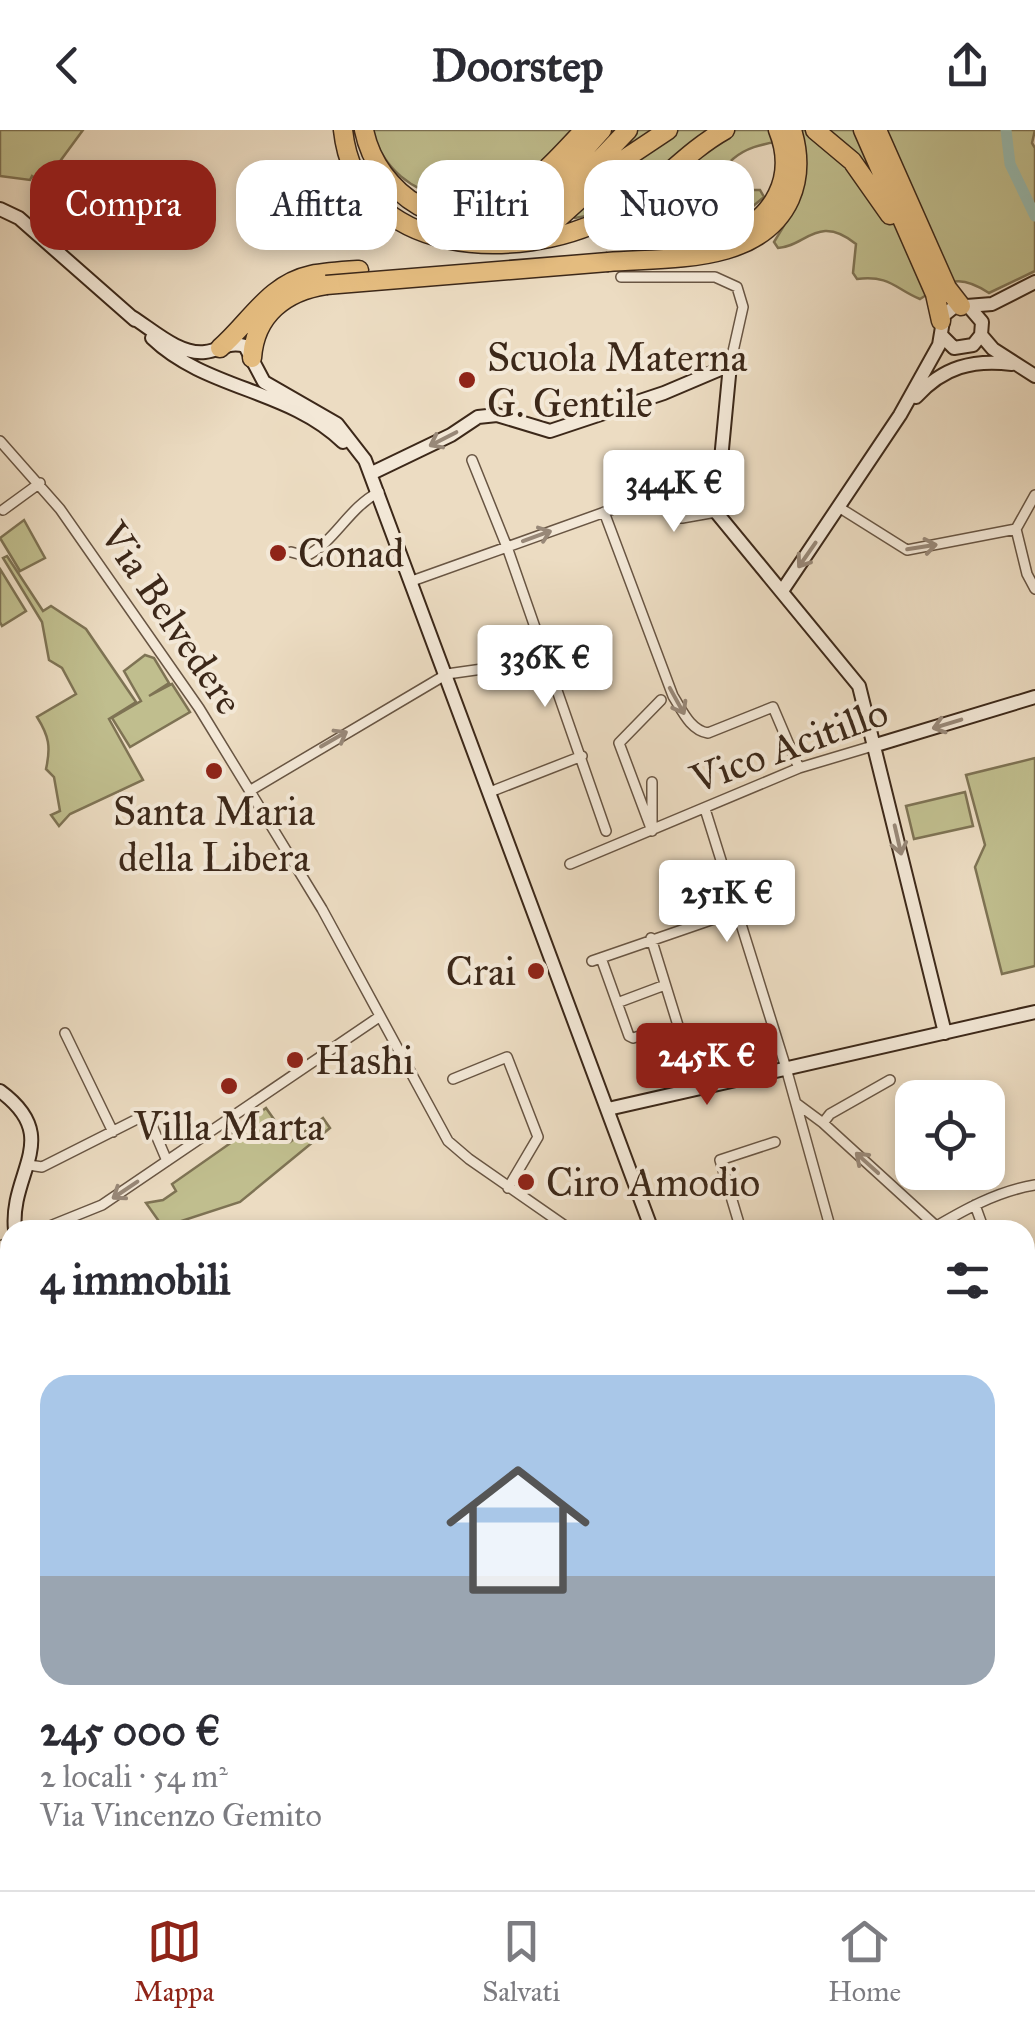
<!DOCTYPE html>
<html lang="it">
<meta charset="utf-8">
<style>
body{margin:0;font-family:"IM FELL Great Primer",serif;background:#f2f2f3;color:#2b2b33;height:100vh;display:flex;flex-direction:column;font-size:38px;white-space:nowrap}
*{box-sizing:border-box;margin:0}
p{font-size:32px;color:#7c7c81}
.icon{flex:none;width:55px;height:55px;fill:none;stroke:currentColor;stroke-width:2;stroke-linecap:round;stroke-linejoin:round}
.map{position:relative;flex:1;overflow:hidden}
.sheet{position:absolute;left:0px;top:1090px;width:1035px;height:670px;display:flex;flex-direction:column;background:#fff;border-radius:30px 30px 0 0;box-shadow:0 5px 15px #0003}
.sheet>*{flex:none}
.banner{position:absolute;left:30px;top:30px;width:975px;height:90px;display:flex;gap:20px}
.controls{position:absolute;left:895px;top:950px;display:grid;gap:20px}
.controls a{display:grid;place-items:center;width:110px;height:110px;border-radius:20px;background:#fff;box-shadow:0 5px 15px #0003;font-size:50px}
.price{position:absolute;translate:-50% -85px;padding:0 22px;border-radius:10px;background:#fff;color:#222;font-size:32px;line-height:65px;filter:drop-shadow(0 2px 5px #0008)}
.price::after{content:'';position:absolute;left:50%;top:60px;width:30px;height:22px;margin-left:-15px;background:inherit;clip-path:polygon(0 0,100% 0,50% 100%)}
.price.selected{background:#8f2418;color:#fff}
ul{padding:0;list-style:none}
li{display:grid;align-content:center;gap:20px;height:530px;padding:0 40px}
li span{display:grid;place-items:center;height:310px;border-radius:30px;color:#555}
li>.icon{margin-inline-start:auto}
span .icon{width:180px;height:180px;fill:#fffc;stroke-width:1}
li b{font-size:42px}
h2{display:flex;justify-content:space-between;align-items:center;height:120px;padding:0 40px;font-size:42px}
.tag{padding:0 35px;border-radius:30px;background:#fff;box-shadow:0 5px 15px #0003;font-size:35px;line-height:90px}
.tag.selected{background:#8f2418;color:#fff}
header{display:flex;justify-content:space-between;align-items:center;height:130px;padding:0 40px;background:#fff;font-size:45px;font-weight:800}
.tab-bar{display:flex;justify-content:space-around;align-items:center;height:140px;border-top:2px solid #e1e1e2;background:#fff;font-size:28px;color:#7c7c81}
.tab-bar a{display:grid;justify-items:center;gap:5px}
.tab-bar .selected{color:#8f2418}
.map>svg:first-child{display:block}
</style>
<header><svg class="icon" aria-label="back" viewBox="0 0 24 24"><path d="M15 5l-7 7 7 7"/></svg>Doorstep<svg class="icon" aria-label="share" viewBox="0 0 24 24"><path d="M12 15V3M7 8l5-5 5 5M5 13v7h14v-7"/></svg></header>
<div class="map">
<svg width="1035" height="1760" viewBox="0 0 1035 1760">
<rect width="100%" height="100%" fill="#ecdcc2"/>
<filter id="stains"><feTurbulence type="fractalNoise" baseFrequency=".002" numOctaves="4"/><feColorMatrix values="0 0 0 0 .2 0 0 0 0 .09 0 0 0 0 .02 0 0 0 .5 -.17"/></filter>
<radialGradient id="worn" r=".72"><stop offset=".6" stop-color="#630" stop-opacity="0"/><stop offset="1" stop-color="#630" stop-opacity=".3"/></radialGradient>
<path fill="#c0be8e" stroke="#7e7354" stroke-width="2.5" d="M0,0H83L44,53L32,46L30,50L0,46Z
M372,0H1035L1032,13L1035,18V141L989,163C958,143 949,151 920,169C895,159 891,145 857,149L853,143L856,114C818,83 805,117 778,118L774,112C795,80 809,49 801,9C770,12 735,15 720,46L723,54L738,60H760L764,67L752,77L701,95L681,86L686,58L653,48C629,66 605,84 575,88L544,32C492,89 394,79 372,0Z
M24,390L45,428L20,441L0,408Z
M7,426L43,481L51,476L86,499L136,572L109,589L143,650L70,684L59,696L51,685L60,681L54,647L46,639C51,617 49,606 37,587L76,564L62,538L49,530L42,492L3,428Z
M0,439L26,481L2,496L0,492Z
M145,525L154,528L169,553L149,566L172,554L190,582L130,617L112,588L141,571L124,541Z
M1035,628V836L1002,844L975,737L985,715L966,645Z
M965,662L973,696L914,709L906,676Z
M266,978L290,1012L323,988L330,998L240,1072L163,1097L146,1073L163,1070L176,1061L172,1054L232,1012L228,1006Z
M8,1716L10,1750H609L612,1760H0V1718Z"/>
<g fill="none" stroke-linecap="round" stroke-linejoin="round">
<path stroke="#99bcb1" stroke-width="11" d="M1006,0L1010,34L1035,86"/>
<g stroke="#685543" stroke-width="12">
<path id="street" d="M621,147H715L737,157L743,177L730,235
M0,311L60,379L199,578L322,779L448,1011L469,1029L571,1100
M472,330L507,417L606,701
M840,378L907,420L1016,399
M3,380L40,353
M604,382L673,566C682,580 690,600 708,603L773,577L799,638
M1016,399L1027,444L1035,459
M1016,399L1035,365
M291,422L306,426C335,412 348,378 379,362
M412,451L672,358L682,388L716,382
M652,652V693
M251,660L447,544L525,533L544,521
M490,662L582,626
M705,679L786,938L831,1100
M652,701L619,613L661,570
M570,734L799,638L876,615
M651,808L693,944
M601,828L629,906L633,908L643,905
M592,831L737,781
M617,873L665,855
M65,903L113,1002
M453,949L507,927L538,1007L508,1058
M796,973L823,993L936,1096
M823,993L830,984L890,950
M29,1035L42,1037L147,984L167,1031
M975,1075L984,1100
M40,1100L102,1075L379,887
M741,1100L720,1030L775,1012
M930,1100C962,1081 997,1061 1035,1055
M0,1116L10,1112
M1025,1212L1035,1239
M1025,1454L1035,1451
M1025,1651L1035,1647
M1025,1654L1035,1681"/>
</g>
<g stroke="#3c2819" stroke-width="16">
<path id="secondary" d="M0,79L19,88L135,190
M132,187C153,200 179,225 205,222C221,220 229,211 245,216L264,252L337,294L365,330L652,1100
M941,205L954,218L973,215L981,205L982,192L970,178
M981,205L993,219L1035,246
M152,208C206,260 289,259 343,312
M916,267C943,237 973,229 1012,234
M372,343L451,305L478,287L497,285L550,301L664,263L730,235L716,382L859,556L945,903
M782,461L900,285L939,215L944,185L954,177L992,174L1035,152
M876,615L1035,567
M0,961C64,1008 9,1042 15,1100
M608,979L1035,882
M668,1750L671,1760"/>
</g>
<g stroke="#3c2819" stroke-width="21">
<path id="highway" d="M343,0C357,128 518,134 609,87C652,65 682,24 725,0
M364,0C377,65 448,109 511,83C548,68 576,28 602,0
M815,0L852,31L890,85
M863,0L935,164L941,191
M877,0L947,158L961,176
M424,69C503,90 535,53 584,0
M537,89L564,67L628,0
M516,105L560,87L623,30L668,0
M728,107C774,89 797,47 778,0
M608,132C668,127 760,135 790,69C800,46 799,23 792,0
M220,218C250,192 269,154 311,145C326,142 343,141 359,140
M252,228C255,184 286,161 326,155"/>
</g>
<use href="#street" stroke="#f3e8d7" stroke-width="9"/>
<use href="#secondary" stroke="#f3e8d7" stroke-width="12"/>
<use href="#highway" stroke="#e6be81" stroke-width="18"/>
<g stroke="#3c2819" stroke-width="21" stroke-linecap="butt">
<path id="highway-bridge" d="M326,155L608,132"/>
</g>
<use href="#highway-bridge" stroke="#e6be81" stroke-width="18"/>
</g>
<defs><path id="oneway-shaft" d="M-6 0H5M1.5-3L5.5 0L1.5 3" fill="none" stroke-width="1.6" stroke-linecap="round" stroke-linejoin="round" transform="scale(2.5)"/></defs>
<g stroke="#988878">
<use href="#oneway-shaft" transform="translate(443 309) rotate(153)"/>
<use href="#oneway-shaft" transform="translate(537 406) rotate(-20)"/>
<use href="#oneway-shaft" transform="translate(922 417) rotate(-9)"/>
<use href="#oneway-shaft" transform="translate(807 425) rotate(125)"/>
<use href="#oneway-shaft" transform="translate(677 571) rotate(61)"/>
<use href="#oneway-shaft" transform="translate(947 594) rotate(163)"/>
<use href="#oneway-shaft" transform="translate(334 609) rotate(-30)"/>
<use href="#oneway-shaft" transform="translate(898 710) rotate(77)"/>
<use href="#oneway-shaft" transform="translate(867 1033) rotate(-138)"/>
<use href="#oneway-shaft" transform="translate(125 1060) rotate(146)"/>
</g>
<g fill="#8f2418" stroke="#f3e8d7" stroke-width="4">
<circle cx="467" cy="250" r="10"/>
<circle cx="278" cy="423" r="10"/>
<circle cx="214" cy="641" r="10"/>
<circle cx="536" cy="841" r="10"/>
<circle cx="295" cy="930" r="10"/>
<circle cx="229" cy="956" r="10"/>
<circle cx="526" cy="1052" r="10"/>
</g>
<g text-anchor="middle" stroke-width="8" stroke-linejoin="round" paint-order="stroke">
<g font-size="40" fill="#3c2819" stroke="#f3e8d7" text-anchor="start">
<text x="487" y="241">Scuola Materna<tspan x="487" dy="46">G. Gentile</tspan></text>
<text x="298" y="437">Conad</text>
<text x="214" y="695" text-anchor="middle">Santa Maria<tspan x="214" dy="46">della Libera</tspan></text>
<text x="516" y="855" text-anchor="end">Crai</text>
<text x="315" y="944">Hashi</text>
<text x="229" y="1010" text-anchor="middle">Villa Marta</text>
<text x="546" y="1066">Ciro Amodio</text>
</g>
<g font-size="40" fill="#3c2819" stroke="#f3e8d7">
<text transform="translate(172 488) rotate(56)" y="14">Via Belvedere</text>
<text transform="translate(789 615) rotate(-20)" y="14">Vico Acitillo</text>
</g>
</g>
<rect width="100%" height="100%" filter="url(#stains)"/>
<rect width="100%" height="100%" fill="url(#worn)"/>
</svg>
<div class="controls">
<a><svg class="icon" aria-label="locate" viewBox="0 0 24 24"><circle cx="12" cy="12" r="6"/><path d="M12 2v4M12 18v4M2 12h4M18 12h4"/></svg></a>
</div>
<b class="price" style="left:674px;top:405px">344K €</b>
<b class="price" style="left:545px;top:580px">336K €</b>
<b class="price" style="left:727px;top:815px">251K €</b>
<b class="price selected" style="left:707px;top:978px">245K €</b>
<div class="banner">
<a class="tag selected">Compra</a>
<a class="tag">Affitta</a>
<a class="tag">Filtri</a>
<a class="tag">Nuovo</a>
</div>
<section class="sheet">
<h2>4 immobili<svg class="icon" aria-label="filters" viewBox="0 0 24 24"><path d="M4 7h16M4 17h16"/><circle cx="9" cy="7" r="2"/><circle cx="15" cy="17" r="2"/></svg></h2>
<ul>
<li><span style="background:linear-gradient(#a9c7e8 65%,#9aa5b1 0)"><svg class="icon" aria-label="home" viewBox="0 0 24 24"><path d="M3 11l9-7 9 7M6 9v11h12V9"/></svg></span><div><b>245 000 €</b><p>2 locali · 54 m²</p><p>Via Vincenzo Gemito</p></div></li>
</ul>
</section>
</div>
<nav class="tab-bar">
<a class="selected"><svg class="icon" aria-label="map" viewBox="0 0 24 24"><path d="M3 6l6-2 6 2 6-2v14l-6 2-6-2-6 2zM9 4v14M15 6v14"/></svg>Mappa</a>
<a><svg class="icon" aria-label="saved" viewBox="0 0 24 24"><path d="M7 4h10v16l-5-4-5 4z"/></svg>Salvati</a>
<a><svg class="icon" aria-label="home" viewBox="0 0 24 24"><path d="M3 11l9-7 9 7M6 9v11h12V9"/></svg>Home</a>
</nav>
